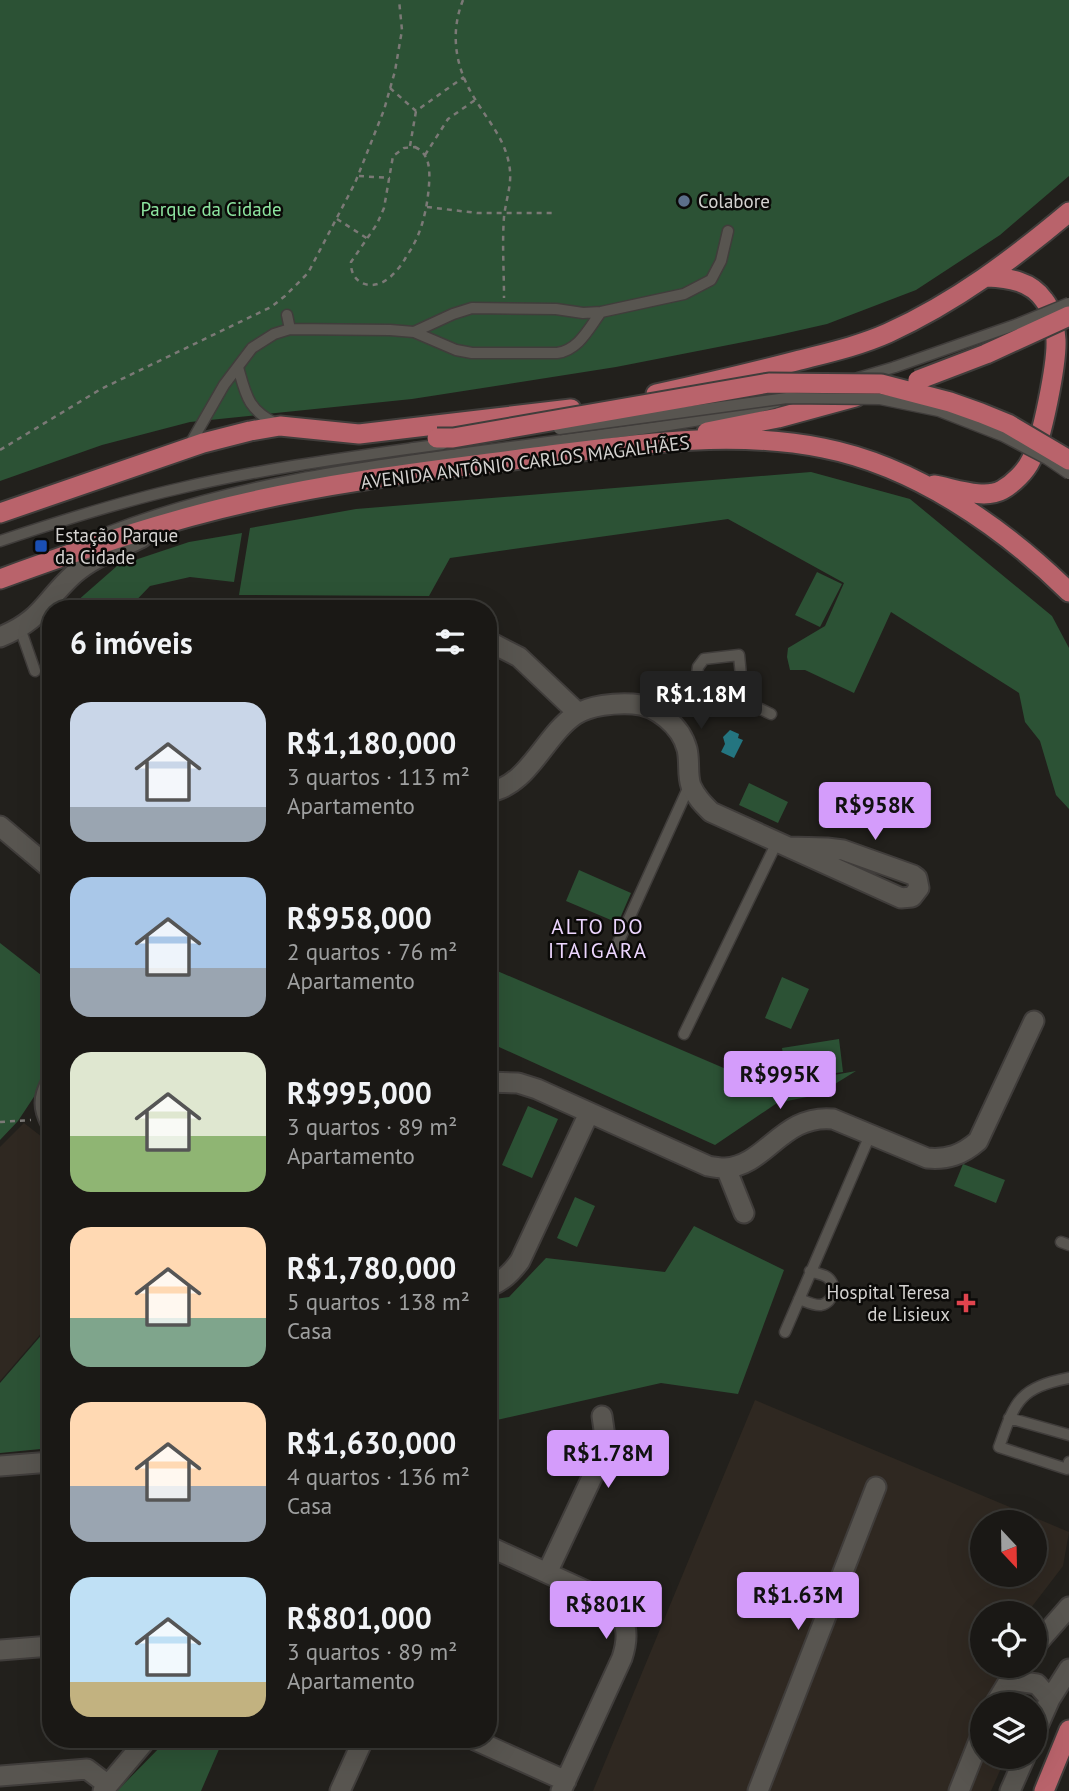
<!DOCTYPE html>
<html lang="pt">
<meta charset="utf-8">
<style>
body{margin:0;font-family:"PT Sans",sans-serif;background:#272522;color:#f1f3f6;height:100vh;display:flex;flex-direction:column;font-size:26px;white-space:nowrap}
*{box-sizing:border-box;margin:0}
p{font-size:23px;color:#9fa0a0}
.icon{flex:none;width:38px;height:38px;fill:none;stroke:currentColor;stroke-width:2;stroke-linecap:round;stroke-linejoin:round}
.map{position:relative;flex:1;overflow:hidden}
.sheet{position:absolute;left:42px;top:600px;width:455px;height:1148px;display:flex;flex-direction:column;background:#1a1815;border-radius:28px;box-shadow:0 7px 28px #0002,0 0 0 2px #383734}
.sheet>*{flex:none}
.needle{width:46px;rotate:158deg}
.buttons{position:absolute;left:970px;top:1510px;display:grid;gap:14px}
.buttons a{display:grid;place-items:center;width:77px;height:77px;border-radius:50%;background:#1a1815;box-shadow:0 7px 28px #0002,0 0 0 2px #383734;font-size:35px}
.price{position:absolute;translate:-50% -60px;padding:0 16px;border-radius:7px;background:#d49cfb;color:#111;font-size:23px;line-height:46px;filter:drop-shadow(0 2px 4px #0008)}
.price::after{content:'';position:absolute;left:50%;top:42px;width:21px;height:16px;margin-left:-10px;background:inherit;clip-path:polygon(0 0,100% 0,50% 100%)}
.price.current{background:#222;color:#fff}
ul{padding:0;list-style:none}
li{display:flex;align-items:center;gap:21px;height:175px;padding:0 28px}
li span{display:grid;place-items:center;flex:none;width:196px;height:140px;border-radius:21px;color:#555}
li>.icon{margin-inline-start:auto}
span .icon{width:84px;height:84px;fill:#fffc;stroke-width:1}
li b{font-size:30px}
h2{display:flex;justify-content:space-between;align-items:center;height:84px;padding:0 28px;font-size:30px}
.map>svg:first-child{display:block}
</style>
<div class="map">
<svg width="1069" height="1791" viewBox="0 0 1069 1791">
<rect width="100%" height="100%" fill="#22201c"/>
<path fill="#2f2821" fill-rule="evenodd" d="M24,1123L51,1144V1322L0,1381V1147Z
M755,1400L1069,1532L1063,1566L1027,1613L982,1614V1666H987L985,1670L1029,1699L1027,1704H982V1757H1006L991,1791H593ZM982,1522H1034V1575H982Z"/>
<path fill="#2c5235" d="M0,0H1069V176L1000,235L916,290L827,324L774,336L616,367L412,399L190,422L102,445L0,481Z
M811,472L910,499L1052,616L1069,648V809L1056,795L1040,741L1025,722L1019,693L891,612L854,693L805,670H790L787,657L788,648L825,626L844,583L728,519L450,558L429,596L239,595L250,528L356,509Z
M242,533L234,582L190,577L150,586L128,609H68L117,566L189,542Z
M817,572L842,584L820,627L795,615Z
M749,783L788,802L778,823L739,805Z
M579,870L631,893L618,923L566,901Z
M0,943L41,975L51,964V1071L18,1121L0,1140Z
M488,967L768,1087L856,1071L817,1095L777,1103L715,1145L488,1042Z
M782,977L809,989L791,1029L765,1018Z
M839,1039L843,1072L787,1080L782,1048Z
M528,1106L558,1119L532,1178L502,1165Z
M963,1164L1005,1180L996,1203L954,1186Z
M575,1197L595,1206L577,1247L557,1238Z
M694,1226L784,1270L738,1394L661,1383L488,1422V1300L509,1297L546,1258L665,1272Z
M51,1324V1448L0,1453V1383Z
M167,1740H223L201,1791H117Z"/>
<path fill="#247580" d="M730,730L739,734L738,738L743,740L734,758L721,752L725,744L723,737Z"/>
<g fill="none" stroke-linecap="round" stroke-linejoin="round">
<g stroke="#403d3b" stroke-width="13">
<path id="service" d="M287,315L290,329
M414,332L453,314L472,308L556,309L583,313L601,312L684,294L711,280L721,261L728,231
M238,367C246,396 248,410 277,424
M858,378L895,367
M189,446L224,385L252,348L274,334L290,329L390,330L414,332L456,350L472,353H557C579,350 589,328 601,312
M106,533C257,473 424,460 584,437C648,428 715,421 777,402
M0,541C60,521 119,502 181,488C257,470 336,459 414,448
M20,628L35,671
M742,687L750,704L771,714
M657,711L695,691L742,687L739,655L704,659L698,667L695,691
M617,945L690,784
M684,1034L777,842
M1061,1242L1069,1245
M799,1299C805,1301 814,1306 821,1305C834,1302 838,1285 827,1277C822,1274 815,1273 810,1271
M785,1332L870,1135
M1069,1378C1018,1388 1015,1402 999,1447L1067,1469L1069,1462
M1009,1418L1069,1435"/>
</g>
<g stroke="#403d3b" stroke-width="23">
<path id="minor" d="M488,641L519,657L578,713
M488,792C528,787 544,736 575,715C590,705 615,703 633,704C656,705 681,726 687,749C690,761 687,775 691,786C696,797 703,804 711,812L901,898L912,897L919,888L917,878L913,875L843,850L827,848L789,847
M488,1082L518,1083L537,1089L708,1166C713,1167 719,1168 725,1168C766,1166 782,1114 833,1119L927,1158C947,1160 962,1155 978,1141L1034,1021
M51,1083C43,1098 43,1108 51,1123
M726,1168L744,1213
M488,1287C503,1281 511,1273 520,1261L589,1113
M0,1466L51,1462
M488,1546L608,1601C627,1620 630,1633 622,1658L561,1791
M547,1573L603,1454L606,1444L602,1416
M1034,1647L1069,1607
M0,1650L51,1646
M995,1704L1018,1666
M475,1740L566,1781
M0,1776L87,1769L108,1785
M103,1791L146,1740
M340,1791L363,1740
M758,1791L876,1487
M959,1791L982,1733"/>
</g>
<g stroke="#403d3b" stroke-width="23">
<path id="tertiary" d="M0,637C42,620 44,601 74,574C93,557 118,549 141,538
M0,826L51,869"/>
</g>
<g stroke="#403d3b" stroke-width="23">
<path id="secondary" d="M1009,1680L1037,1684L1050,1699
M1034,1735L1050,1699L1069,1669
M1010,1791L1025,1757"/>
</g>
<g stroke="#403d3b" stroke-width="23">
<path id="primary" d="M656,394C703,384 750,373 796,361C827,353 859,346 888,333C956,302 1013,259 1069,212
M707,432L778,418L855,397
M934,485C953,488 984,500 1002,490C1013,484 1026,471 1031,460C1042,440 1057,363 1056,340C1055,327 1053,311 1044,300C1031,281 1009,278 987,277
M0,513L203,443L250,431L280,426L359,434L571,409
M0,579C82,549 164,521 249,502C343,480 439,470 535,457C629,445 728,429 823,448C915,466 1003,527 1069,592
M1044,1791L1069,1730"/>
</g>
<path stroke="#7b7976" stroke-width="2.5" stroke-dasharray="5 5" stroke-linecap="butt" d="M463,0C449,35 456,71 477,102C489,122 505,140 509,164C513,183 506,198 504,217C502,244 504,271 504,298
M390,88L416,111L464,77
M410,146L416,111
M415,147C430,154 430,170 429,185C427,211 421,236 406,257C402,265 395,273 389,278C372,292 350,284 351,262L377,224L384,208L393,156L404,148Z
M425,155L448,119L475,100
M359,176L390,178
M427,207L477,213H554
M337,219L368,239
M0,450L101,389L271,307L285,296L308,273L355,183L384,110L395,71L402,30L399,0
M0,1122L31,1120"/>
<use href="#service" stroke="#585550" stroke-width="10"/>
<use href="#minor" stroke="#585550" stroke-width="19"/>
<use href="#tertiary" stroke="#585550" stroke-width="19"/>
<use href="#secondary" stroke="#585550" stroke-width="19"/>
<use href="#primary" stroke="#b9636b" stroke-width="19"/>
<g stroke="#403d3b" stroke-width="13" stroke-linecap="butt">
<path id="service-bridge" d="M895,367L1015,325L1069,303
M559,429L787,398L880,399L939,411L1003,436L1047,459L1069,474
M414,448L443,444"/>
</g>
<g stroke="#403d3b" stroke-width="23" stroke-linecap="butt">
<path id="primary-bridge" d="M918,380L986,354L1069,316
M437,438H453L769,383L881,384L950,402L981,413L1008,424L1069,460"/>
</g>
<use href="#service-bridge" stroke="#585550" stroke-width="10"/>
<use href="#primary-bridge" stroke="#b9636b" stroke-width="19"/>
</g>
<circle fill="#5c6f8a" stroke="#0b0a08" stroke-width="2.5" cx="684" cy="201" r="7"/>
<rect fill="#1a4fb4" stroke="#0b0a08" stroke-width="2.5" x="34" y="539" width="14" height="14" rx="3.5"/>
<path fill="#e0444e" stroke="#0b0a08" stroke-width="2.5" d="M962.5 1292.5h7v7h7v7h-7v7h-7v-7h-7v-7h7z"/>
<g text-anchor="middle" stroke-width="5" stroke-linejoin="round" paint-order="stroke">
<g font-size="19" fill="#d4d2d0" stroke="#0b0a08" text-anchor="start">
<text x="698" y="208">Colabore</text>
<text x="55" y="542">Estação Parque<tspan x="55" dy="22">da Cidade</tspan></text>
<text x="950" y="1299" text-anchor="end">Hospital Teresa<tspan x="950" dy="22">de Lisieux</tspan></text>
</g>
<g font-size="19" fill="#8de4a0" stroke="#0b0a08">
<text x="211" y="216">Parque da Cidade</text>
</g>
<g font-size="19" fill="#d4d2d0" stroke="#0b0a08">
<text transform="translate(525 462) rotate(-7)" y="7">AVENIDA ANTÔNIO CARLOS MAGALHÃES</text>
</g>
<g font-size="21" letter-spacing="2" fill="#edd6ff" stroke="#0b0a08">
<text x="598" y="934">ALTO DO<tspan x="598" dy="24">ITAIGARA</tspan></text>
</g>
</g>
</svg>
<div class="buttons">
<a><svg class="needle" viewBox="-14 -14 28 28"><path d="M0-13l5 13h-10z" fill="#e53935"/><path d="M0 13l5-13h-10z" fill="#9fa0a0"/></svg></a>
<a><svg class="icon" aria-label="locate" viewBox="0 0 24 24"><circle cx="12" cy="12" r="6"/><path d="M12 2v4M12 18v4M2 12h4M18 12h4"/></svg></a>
<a><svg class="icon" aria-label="layers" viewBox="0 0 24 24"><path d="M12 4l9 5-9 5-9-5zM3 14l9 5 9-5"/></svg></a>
</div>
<b class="price current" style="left:701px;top:731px">R$1.18M</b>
<b class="price" style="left:875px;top:842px">R$958K</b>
<b class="price" style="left:780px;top:1111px">R$995K</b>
<b class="price" style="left:608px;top:1490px">R$1.78M</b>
<b class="price" style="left:798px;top:1632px">R$1.63M</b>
<b class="price" style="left:606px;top:1641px">R$801K</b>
<section class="sheet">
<h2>6 imóveis<svg class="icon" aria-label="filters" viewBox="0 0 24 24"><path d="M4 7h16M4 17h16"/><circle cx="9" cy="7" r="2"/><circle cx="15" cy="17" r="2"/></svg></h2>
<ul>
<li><span style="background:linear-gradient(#c9d6e8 75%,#9aa5b1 0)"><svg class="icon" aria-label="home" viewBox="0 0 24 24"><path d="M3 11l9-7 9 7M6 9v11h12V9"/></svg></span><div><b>R$1,180,000</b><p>3 quartos · 113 m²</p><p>Apartamento</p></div></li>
<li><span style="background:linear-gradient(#a9c7e8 65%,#9aa5b1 0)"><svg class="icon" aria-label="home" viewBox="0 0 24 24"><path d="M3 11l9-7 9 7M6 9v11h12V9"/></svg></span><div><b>R$958,000</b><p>2 quartos · 76 m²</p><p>Apartamento</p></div></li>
<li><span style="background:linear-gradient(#dfe7d0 60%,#8fb573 0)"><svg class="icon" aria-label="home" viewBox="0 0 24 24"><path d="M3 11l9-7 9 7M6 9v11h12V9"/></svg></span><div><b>R$995,000</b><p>3 quartos · 89 m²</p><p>Apartamento</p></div></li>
<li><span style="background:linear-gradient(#ffd9b3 65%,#7fa58c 0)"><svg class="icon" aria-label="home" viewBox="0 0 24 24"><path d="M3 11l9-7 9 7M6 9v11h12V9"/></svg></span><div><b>R$1,780,000</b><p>5 quartos · 138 m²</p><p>Casa</p></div></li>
<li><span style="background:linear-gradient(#ffd9b3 60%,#9aa5b1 0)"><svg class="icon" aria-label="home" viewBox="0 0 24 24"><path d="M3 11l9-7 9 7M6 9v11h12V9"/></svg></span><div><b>R$1,630,000</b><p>4 quartos · 136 m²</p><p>Casa</p></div></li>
<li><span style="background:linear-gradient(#bfe0f5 75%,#c2b280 0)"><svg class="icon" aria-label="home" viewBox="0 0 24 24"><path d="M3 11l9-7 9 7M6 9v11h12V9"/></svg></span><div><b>R$801,000</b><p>3 quartos · 89 m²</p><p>Apartamento</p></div></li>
</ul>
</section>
</div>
